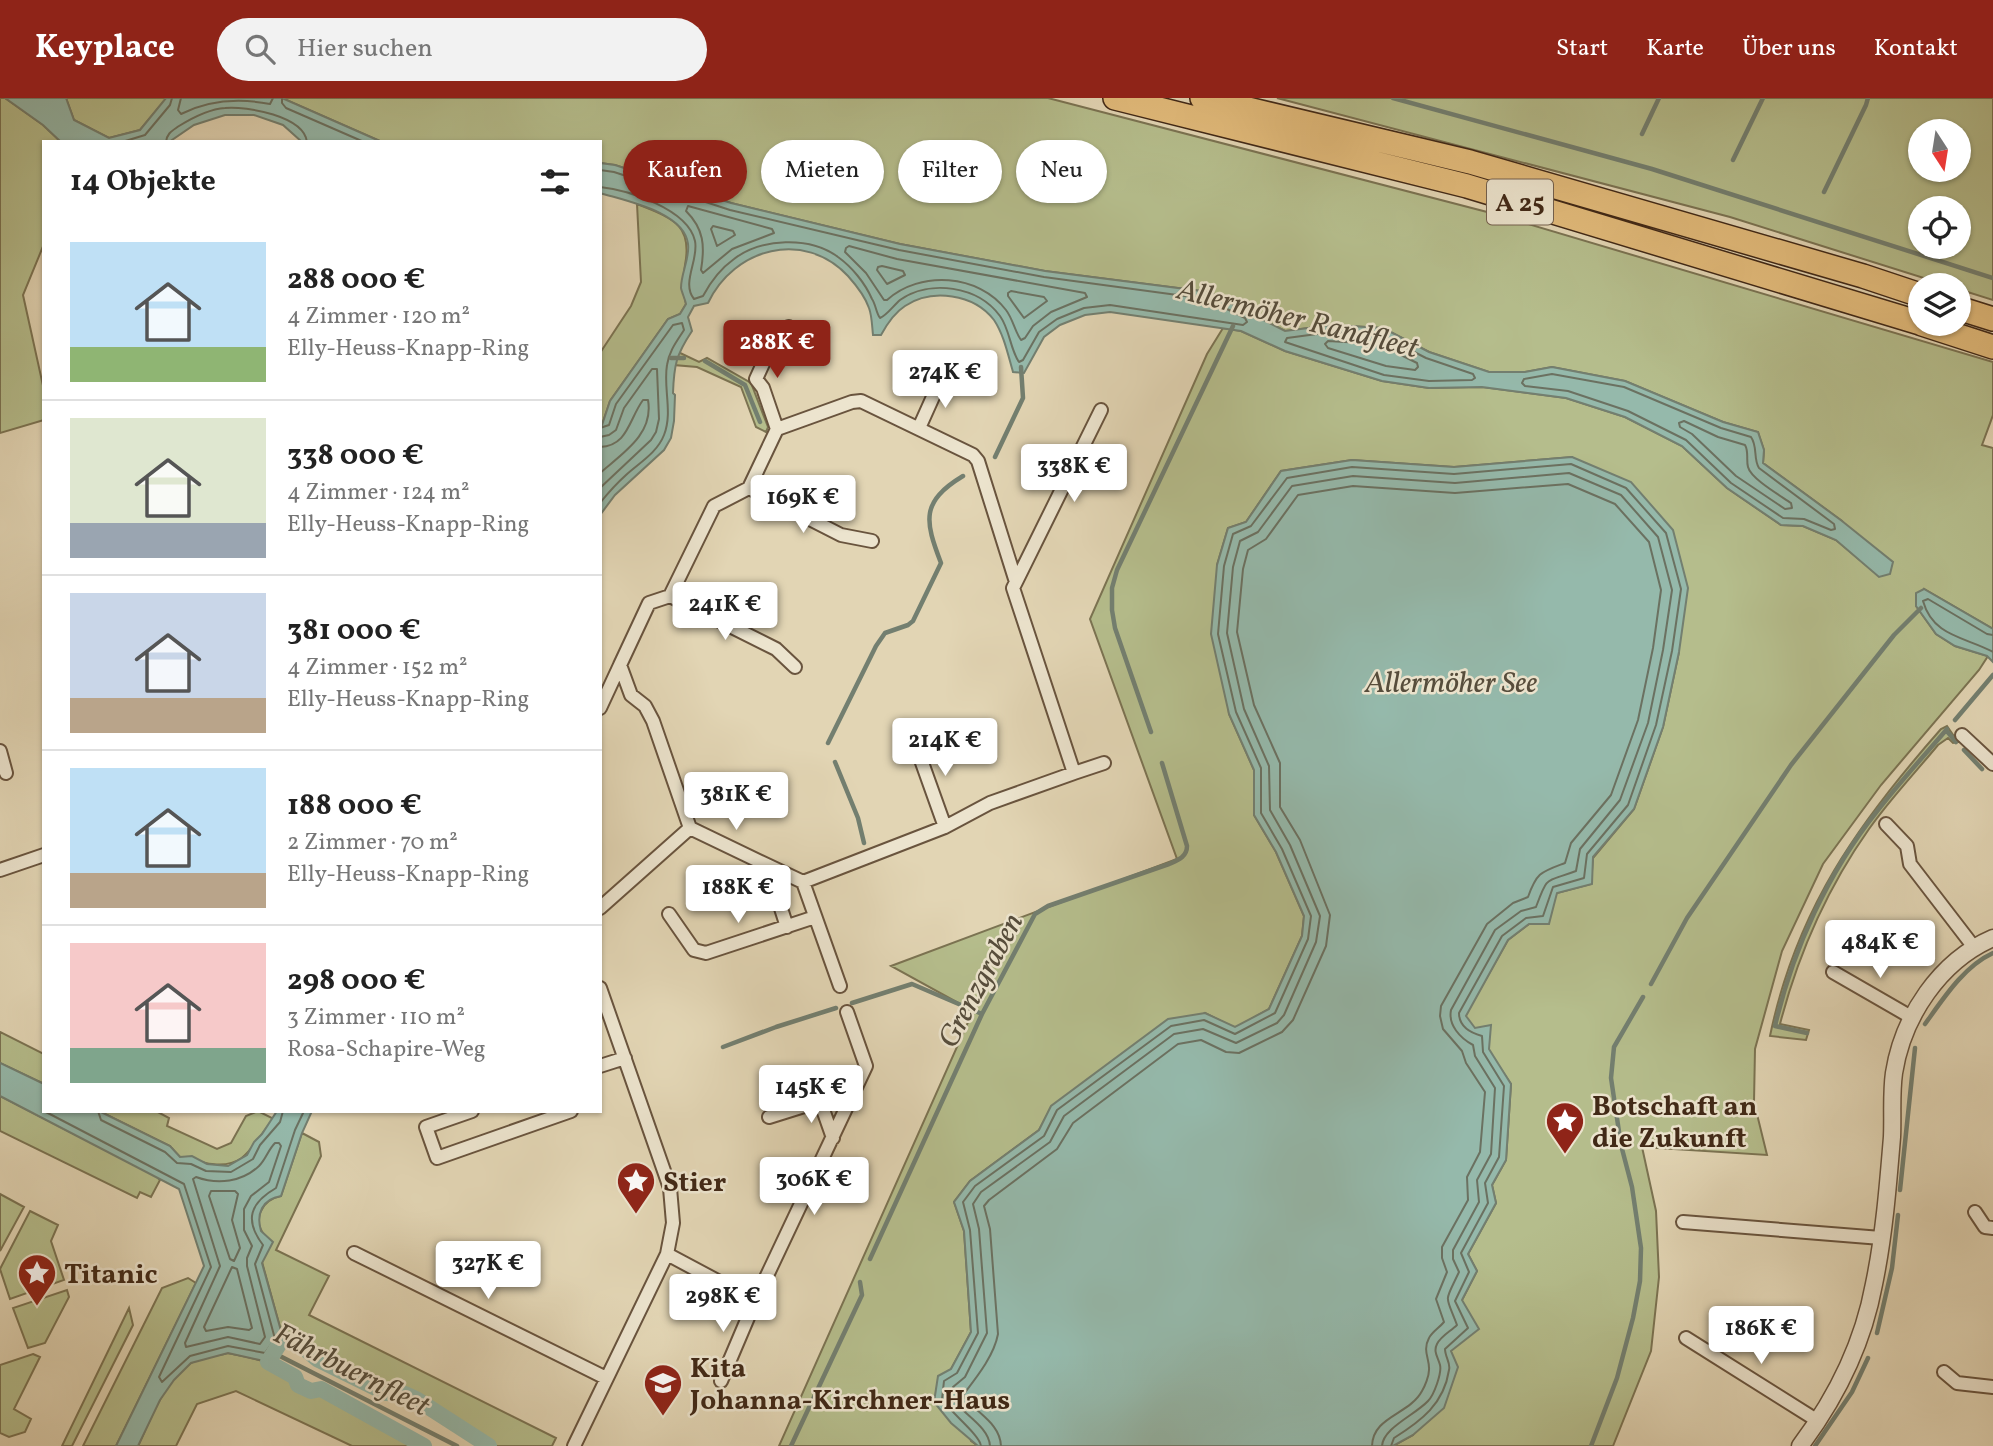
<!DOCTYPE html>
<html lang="de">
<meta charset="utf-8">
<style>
body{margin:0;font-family:Vollkorn,serif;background:#f2f2f2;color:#222;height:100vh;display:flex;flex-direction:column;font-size:26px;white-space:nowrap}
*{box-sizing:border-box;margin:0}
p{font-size:23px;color:#767676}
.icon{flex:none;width:38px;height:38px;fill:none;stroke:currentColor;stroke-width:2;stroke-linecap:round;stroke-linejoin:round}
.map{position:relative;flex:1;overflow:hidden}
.details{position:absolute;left:42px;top:42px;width:560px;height:973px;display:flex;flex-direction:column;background:#fff;border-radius:0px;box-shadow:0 2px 5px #0004}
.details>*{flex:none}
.banner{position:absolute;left:623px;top:42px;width:665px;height:63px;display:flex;gap:14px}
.needle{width:46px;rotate:168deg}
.buttons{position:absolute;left:1908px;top:21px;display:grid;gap:14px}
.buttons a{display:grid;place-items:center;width:63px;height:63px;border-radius:50%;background:#fff;box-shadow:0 2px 5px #0004;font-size:35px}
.price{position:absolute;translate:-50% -60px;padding:0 16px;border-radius:7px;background:#fff;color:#222;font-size:23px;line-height:46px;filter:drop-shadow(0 2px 4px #0008)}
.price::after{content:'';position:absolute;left:50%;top:42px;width:21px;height:16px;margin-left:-10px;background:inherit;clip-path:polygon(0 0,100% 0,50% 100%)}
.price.current{background:#8f2418;color:#fff}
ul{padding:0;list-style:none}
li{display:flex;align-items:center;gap:21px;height:175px;padding:0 28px}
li+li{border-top:2px solid #e0e0e0}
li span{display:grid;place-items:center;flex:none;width:196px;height:140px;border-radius:0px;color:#555}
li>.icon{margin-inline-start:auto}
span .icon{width:84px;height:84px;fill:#fffc;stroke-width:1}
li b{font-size:30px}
h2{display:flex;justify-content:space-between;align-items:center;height:84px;padding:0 28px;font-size:30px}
.tag{padding:0 24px;border-radius:32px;background:#fff;box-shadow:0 2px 5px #0004;font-size:24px;line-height:63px}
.tag.current{background:#8f2418;color:#fff}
header{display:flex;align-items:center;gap:42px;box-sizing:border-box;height:98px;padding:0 35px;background:#8f2418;color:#fff}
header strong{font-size:33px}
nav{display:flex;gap:38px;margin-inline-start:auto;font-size:24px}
.search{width:490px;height:63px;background:#f2f2f2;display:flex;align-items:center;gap:18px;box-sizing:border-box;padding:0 24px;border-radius:38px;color:#767676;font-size:26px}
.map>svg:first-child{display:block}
</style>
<header>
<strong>Keyplace</strong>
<div class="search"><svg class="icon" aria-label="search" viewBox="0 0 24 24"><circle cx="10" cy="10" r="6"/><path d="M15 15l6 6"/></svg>Hier suchen</div>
<nav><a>Start</a><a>Karte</a><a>Über uns</a><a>Kontakt</a></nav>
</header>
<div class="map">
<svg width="1993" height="1348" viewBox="0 0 1993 1348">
<rect width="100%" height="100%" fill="#e2d5b4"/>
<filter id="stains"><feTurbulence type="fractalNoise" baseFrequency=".00286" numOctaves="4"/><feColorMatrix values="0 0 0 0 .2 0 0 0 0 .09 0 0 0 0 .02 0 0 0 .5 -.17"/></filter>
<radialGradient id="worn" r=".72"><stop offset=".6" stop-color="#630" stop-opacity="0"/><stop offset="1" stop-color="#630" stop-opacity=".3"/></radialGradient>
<path fill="#b5bd8c" stroke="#7b7352" stroke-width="2" fill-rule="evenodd" d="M0,0H5L43,27L61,44H44V146L23,197L44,292V322L0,335Z
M66,0H166V1L140,32L109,40L74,22Z
M282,0H1048L1491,115L1993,264V317L1982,347L1993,350V531L1924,491L1916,508L1936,536L1955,548L1988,558L1979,572L1881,687L1823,766L1782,853L1755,951L1754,1004L1767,1057L1642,1049L1656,1113L1659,1179L1651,1253L1613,1348H1393L1413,1337L1451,1253L1462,1202L1477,1173L1468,1156L1496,1105L1492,1087L1506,1062L1511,986L1465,918L1508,842L1529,826L1557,795L1591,786L1593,760L1634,711L1663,629L1679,554L1572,359L1454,369L1352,362L1281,373L1246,424L1228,430L1217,467L1229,616L1254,672V717L1276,754L1304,818L1302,838L1269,911L1235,930L1205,915L1052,1008L1039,1032L970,1083L954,1104L964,1133L971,1234L951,1271L971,1343L978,1348H779L973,913L891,868L1177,761L1090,521L1207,256L1223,230L1241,233L1285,253L1382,283L1429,290L1482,289L1566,300L1625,319L1682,348L1727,390L1781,427L1803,428L1836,442L1879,478L1842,423L1763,365L1764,352L1758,334L1723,324L1625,283L1552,269L1525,274H1489L1429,254L1383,230L1332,227L1285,233L1209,194L1045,173L900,146L731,105L615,67L600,65V44H382Z
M1277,0H1993V202L1958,191V187H1946L1730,119ZM1920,33H1958V72H1920ZM1958,110V149H1920V110Z
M637,106C671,120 693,125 685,167C683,182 682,191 686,206L680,216L668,221L610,303L600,333V255L631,208L641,184Z
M678,254L699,264L707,260L751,285L768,329L766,334L756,329L741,289L697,269L674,267Z
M1947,628L1958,644L1953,645L1948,640L1938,647C1915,675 1890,701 1869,731C1828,789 1798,857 1780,926L1809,932L1806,942L1770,938C1796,812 1858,725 1941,631Z
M0,934L44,956V986L0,965Z
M0,998L156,1078L160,1082L151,1099L140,1094L137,1100L0,1033Z
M99,1013H156L169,1020L167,1028L217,1051L231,1045L246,1018L258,1013L274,1021C253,1043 248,1071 212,1066C199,1065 194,1058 180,1059L170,1048Z
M302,1035L319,1044L321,1058L276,1152L329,1178L309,1217L556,1340L552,1348H489L416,1301L405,1296L386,1295L317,1261L304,1250L283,1240L262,1164L265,1138C252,1122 261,1102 281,1098Z
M0,1096L24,1109L0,1153Z
M30,1113L58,1127L51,1143L64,1182L10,1201L0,1171Z
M188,1180L196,1185L116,1348H83L162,1190Z
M67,1192L69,1199L45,1245L28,1250L13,1210Z
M129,1210L133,1227L72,1348H62Z
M228,1255C250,1260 290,1265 298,1287L311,1293L321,1291L424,1348H352L236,1293L197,1306L176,1348H138C150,1323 166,1279 191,1265C201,1259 217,1258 228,1255Z
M33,1256L40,1259L14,1311L31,1321L25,1334L9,1339L0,1335V1267Z"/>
<path fill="#95b9ab" stroke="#737f70" stroke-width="2" d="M5,0H66L74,22L109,40L140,32L166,0H282L382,44H302L283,27L254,17H225L194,27L169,44H61L43,27Z
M600,65L615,67L731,105L900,146L1045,173L1209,194L1285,233L1332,227L1383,230L1429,254L1489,274H1525L1552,269L1625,283L1723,324L1758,334L1764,352L1763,365L1842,423L1893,464L1890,476L1879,479L1836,442L1803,428L1781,427L1727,390L1682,348L1625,319L1566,300L1482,289L1429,290L1382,283L1285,253L1241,233L1110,214L1085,217L1060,227L1044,239L1024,275L1013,274C1008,257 1004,237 994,222C974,196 932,190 905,208C894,215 887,226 881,237H873C872,228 872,218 869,210C865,198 856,187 848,178C804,131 734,150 708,205L694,208L688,219L692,233C676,257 674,267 673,295L675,297L674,323L671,340L664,352L615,397L600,417V333L610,303L668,221L680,216L686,206C685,201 682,195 681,190C681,175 690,160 688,146C684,114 626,103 600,95Z
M1572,359L1631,384L1673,432L1688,490L1679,554L1663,629L1634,711L1593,759L1592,786L1557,795L1549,826H1529L1508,842L1466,918L1475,930L1491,927L1489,951L1511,986L1506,1062L1492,1087L1496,1105L1468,1156L1477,1173L1462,1202L1479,1231L1451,1253L1458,1269L1444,1310L1413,1337L1393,1348H978L951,1325L934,1304L938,1278L951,1271L971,1234L964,1133L954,1104L970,1083L1039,1032L1051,1008L1168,921L1205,915L1235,929L1269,911L1302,838L1304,818L1276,754L1254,717V672L1229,616L1211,536L1217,467L1228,430L1246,424L1281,373L1352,362L1454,369Z
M1924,491L1993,531V564L1987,558L1955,548L1936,536L1916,508V495Z
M0,965L44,986V1013H99L170,1048L180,1059L192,1058L207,1066L228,1068L247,1057L254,1044L262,1036L277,1013H312L302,1035L281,1098C262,1101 256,1116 261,1133L273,1144L262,1165L283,1240L268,1264L228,1255L191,1265L174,1282L160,1302L138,1348H116L204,1168L179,1091L0,998Z"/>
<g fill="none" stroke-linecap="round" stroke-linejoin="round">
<path stroke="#6b7161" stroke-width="2" d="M181,0L178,12L181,16C209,2 239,0 270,6L273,0
M282,0V5L286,10L364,44
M122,44L145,37L170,7L172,0
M166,44C167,35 172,33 179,28C192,20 210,11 225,10C247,8 304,18 307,44
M600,72L614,74L730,112L899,152L1044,179L1207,201L1245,220L1247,224L1243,227L1110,207L1084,210L1057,221L1039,234L1023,262L1019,264C1010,251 1010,232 1000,218C978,188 930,181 900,202C893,208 887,217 880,220C876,215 876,207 872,201C865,185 852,169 838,159C810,138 761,140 734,161C720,171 711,183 703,198L694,201C681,185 699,162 695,143C688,111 628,92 600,89
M688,108L772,131L774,135L732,151L703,175L701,172C705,148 704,131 686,113Z
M713,128L733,133L735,137L717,148L711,131Z
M849,148L897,161L1085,195L1087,199L1051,214L1033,228L1025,240L1021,242C1015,234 1013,221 1006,212C979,176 920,172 887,202H884L866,175L845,154L846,150Z
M882,168L903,173L905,177L887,186L877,172L878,169Z
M1011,193L1044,199L1047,203L1024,220L1008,198V195Z
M1332,234L1381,237L1426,260L1473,276L1475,280L1472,282L1429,283L1384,277L1285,244L1287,240Z
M1328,243L1379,246L1417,265L1418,269L1415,272L1386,268L1328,250L1325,246Z
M1552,276L1624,289L1721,330L1751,339C1758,349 1753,361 1759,370L1834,426L1835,431L1831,432L1804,421L1783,420L1731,385L1686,342L1628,313L1568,293L1525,288L1522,285L1524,281Z
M1684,323L1718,339L1745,347C1749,354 1746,361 1748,369C1751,381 1781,398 1791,405L1792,410L1785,411L1736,378L1692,336L1680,329L1679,325Z
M600,330L609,327L616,306L673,227L682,225L684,232C677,243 669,253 667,267C663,290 673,314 664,337C657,355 639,365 626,377C616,386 608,395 600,405
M600,339L609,337L616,332L624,310L652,271H657L659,321L656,334L651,342L600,390
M600,349C628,348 629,321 643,302H648C654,336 623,355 600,375
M1993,537L1987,536L1928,501L1923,503C1933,539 1966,539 1993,554
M44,1013L184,1086L211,1169L159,1279L162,1284L190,1258L228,1248L265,1255L275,1241L255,1166L263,1147C244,1122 250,1105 276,1090L295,1032L304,1013
M98,1013L101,1022L165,1054L177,1065L191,1066L206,1073L231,1074L253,1061L260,1047L280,1024L283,1013
M275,1045H279L281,1048L269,1084L251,1098L244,1111V1132L252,1148L247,1160V1168L265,1239L260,1246L228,1239L186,1249L185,1245L220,1168L193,1081L196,1079C218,1087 242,1084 259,1068C266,1061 268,1052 275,1045Z
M211,1093H235L238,1096L232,1122L240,1150L234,1163L230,1161L209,1098Z
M232,1169L237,1171L252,1230L249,1232L228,1229L206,1233L204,1229Z
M981,1348C980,1337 950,1314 942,1301L944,1283L957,1275L978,1235L970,1132L963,1104L975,1088L1044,1038L1057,1012L1171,928L1204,922L1235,936L1275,915L1308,841L1311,818L1282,751L1261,715V670L1236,614L1218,536L1224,468L1233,436L1251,428L1287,380L1352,369L1454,376L1571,366L1626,390L1666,435L1681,491L1672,553L1656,627L1628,707L1587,756L1584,780L1553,789L1543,818L1526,820L1502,838L1459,915C1459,929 1471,935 1482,938L1483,954L1504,988L1499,1059L1485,1085L1488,1105L1461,1155L1469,1174L1455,1203L1468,1230L1445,1251C1445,1259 1451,1265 1449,1272C1444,1306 1421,1323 1394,1340L1391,1348
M990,1348C989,1328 961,1315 951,1299L953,1289L965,1279L987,1235L979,1131L973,1106L981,1094L1050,1044L1064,1018L1174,936L1203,931L1236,945L1277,925L1284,917L1316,844L1320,818L1290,747L1270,712L1269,668L1244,611L1227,535L1233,469L1240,443L1258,434L1292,388L1353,378L1455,385L1569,375L1621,397L1658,439L1672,492L1663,552L1648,625L1620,702L1580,751L1576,773C1544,785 1548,777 1536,809L1521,813L1495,832L1451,912C1448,927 1460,940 1473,947L1475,958L1495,990L1491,1056L1477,1082L1479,1104L1453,1152V1161L1459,1174C1444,1206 1445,1195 1457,1227C1451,1233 1441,1238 1437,1246C1433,1254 1438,1259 1440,1267C1442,1275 1434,1297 1428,1303C1415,1317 1383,1330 1382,1348
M1001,1348C1000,1324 975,1315 963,1297C976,1280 994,1258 998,1236L990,1131L984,1108L989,1102L1057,1051L1073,1025L1178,946L1201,942L1226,954L1239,955L1282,934L1293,922L1326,848L1330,817L1300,742L1280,709V665L1254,607L1237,534L1243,471L1248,452L1266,441L1298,397L1353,388L1455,395L1568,386L1615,406L1649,444L1661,492L1653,550L1638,622L1611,697L1571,745L1565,765C1541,774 1537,774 1528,799L1513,805L1487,826L1441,908L1440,918L1443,931L1462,953L1466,965L1485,994L1480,1054L1467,1079L1468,1102L1442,1149V1160L1447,1174L1436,1201L1444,1224C1439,1230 1432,1234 1429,1240C1422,1253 1430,1261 1429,1272C1429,1278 1425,1288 1422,1293C1409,1317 1373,1318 1372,1348"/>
<path stroke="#737f70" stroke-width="4.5" d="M1393,0L1652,71L1993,180
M1642,36L1659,0
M1733,62L1763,0
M1824,94L1866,7L1868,0
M671,260H684
M705,263L745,287L760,324
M995,359L1023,300L1021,269
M1955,622L1993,577
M1946,632L1956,644
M1151,634L1115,530L1112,512V490L1117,472L1233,228
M828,645L876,548L885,535L908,527L913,523L941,465C925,423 920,404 963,378
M1964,652L1982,671
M835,664L858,720L864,745
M1651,886L1687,820L1791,667L1894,537L1921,510
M852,905L912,886L982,916
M1925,926C1943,901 1964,868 1993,855
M1807,935L1775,928C1793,851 1828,774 1878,712C1900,684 1924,658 1947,631
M723,949L776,929L836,910
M1900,1092L1915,950
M870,1161L982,916L1035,816L1048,808L1169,766C1178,762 1187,759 1187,748L1162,665
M1877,1235L1892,1170L1898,1117
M270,1253L457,1348
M791,1348L862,1197L860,1184
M1591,1348L1617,1280L1633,1220L1640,1183L1641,1150L1632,1089L1621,1047L1611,980L1614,949L1643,899
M1815,1348L1852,1294L1868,1260"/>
<path stroke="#95b9ab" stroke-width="16" d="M424,1348L321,1291L311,1293L298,1287L295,1279L268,1264L283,1240L304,1250L317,1261L386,1295L405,1296L416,1301L489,1348"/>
<g stroke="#69543e" stroke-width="16">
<path id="minor" d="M919,330L941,281
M777,331L763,290L756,281L777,235L789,229
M749,390L841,437L872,443
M1016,484L1101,312
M670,498L776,551L795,569
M600,610L620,567
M918,636L920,659L945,729
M1962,637L1993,666
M0,653L6,675
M1074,675L1104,665
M1886,726L1907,748L1910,766L1973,848
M690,730L767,767
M0,772L44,757
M803,784L840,888
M600,810L690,730L653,623L645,608L631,597L620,567L649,505L670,498L714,408L749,390L777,331L852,304L861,303L973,357L978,363L1016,484L1013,490L1074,675L990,705L945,729L803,784L767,767L787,829
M669,816L694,852L706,855L815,819
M1833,874L1911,919
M600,968L625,960
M820,1003L833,1040
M472,1013L426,1029L437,1060L571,1013
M769,1019L820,1003L853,997
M1975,1114L1985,1129L1993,1130
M1683,1124L1881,1140
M354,1155L606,1280
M667,1156L755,1203L866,968L847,914
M1686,1240L1818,1323
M1944,1274L1957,1285L1993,1289
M721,1283L755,1203
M574,1348L667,1156L673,1125L670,1090L600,890"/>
</g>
<g stroke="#69543e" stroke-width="19">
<path id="tertiary" d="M1800,1348C1836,1300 1863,1246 1874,1186C1884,1138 1888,1088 1892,1039C1893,1018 1891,996 1894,975C1903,918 1940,863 1993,840"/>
</g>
<g stroke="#412917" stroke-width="26">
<path id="motorway" d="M1115,0L1467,88L1920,225
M1202,0L1470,64L1863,178L1920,197
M1958,210L1993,221
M1922,226L1993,249"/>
</g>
<use href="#minor" stroke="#ece4ce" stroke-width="12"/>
<use href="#tertiary" stroke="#ece4ce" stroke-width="16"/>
<use href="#motorway" stroke="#e1ba7a" stroke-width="23"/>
</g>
<defs>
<g id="sight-pin" transform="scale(2.0125)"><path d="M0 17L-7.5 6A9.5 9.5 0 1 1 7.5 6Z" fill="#8f2418" stroke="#ece4ce"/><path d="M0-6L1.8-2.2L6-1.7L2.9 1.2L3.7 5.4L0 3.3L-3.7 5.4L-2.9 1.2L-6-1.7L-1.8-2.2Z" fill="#fff"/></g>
<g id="school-pin" transform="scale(2.0125)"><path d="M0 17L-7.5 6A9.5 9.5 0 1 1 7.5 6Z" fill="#8f2418" stroke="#ece4ce"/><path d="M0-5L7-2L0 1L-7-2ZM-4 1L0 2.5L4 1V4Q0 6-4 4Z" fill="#fff"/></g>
</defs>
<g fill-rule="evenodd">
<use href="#sight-pin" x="1565" y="1023"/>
<use href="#sight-pin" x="636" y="1083"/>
<use href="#sight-pin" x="37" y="1175"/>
<use href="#school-pin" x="663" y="1285"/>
</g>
<g text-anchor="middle" stroke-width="5" stroke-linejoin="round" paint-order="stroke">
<rect fill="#ece4ce" stroke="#74614e" stroke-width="2" x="1487" y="81.5" width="66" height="45" rx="5"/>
<g font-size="26" font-weight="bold" fill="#412917">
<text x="1520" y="113">A 25</text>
</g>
<g font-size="28" font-weight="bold" fill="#412917" stroke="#ece4ce" text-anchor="start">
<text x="1592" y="1017">Botschaft an<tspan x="1592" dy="32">die Zukunft</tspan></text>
<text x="663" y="1093">Stier</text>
<text x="64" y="1185">Titanic</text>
<text x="690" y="1279">Kita<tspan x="690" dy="32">Johanna-Kirchner-Haus</tspan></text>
</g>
<g font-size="30" font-style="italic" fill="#564d3c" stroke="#ece4ce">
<text transform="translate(1298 220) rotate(14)" y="10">Allermöher Randfleet</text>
<text x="1451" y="594">Allermöher See</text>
<text transform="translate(980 882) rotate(-62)" y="10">Grenzgraben</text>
<text transform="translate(352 1271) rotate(27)" y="10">Fährbuernfleet</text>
</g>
</g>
<rect width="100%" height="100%" filter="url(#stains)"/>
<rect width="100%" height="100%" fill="url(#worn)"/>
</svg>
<div class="buttons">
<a><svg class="needle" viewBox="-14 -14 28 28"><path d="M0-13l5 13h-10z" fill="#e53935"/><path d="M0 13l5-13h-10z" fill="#767676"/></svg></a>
<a><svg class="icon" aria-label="locate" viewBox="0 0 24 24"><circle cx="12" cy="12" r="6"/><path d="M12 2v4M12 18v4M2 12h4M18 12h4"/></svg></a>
<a><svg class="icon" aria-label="layers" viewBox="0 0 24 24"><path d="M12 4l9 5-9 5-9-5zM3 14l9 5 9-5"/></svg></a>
</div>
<b class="price current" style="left:777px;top:282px">288K €</b>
<b class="price" style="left:945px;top:312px">274K €</b>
<b class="price" style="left:1074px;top:406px">338K €</b>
<b class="price" style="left:803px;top:437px">169K €</b>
<b class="price" style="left:725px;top:544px">241K €</b>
<b class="price" style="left:945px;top:680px">214K €</b>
<b class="price" style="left:736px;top:734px">381K €</b>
<b class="price" style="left:738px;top:827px">188K €</b>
<b class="price" style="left:1880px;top:882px">484K €</b>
<b class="price" style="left:811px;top:1027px">145K €</b>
<b class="price" style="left:814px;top:1119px">306K €</b>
<b class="price" style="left:488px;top:1203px">327K €</b>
<b class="price" style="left:723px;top:1236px">298K €</b>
<b class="price" style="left:1761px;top:1268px">186K €</b>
<div class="banner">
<a class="tag current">Kaufen</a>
<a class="tag">Mieten</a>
<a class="tag">Filter</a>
<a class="tag">Neu</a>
</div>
<section class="details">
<h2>14 Objekte<svg class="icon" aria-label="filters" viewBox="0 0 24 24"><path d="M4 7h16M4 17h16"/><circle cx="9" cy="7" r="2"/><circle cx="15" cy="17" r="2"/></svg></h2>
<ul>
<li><span style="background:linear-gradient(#bfe0f5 75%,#8fb573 0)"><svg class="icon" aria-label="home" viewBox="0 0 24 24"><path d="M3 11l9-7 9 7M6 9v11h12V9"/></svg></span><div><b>288 000 €</b><p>4 Zimmer · 120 m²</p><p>Elly-Heuss-Knapp-Ring</p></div></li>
<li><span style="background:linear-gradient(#dfe7d0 75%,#9aa5b1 0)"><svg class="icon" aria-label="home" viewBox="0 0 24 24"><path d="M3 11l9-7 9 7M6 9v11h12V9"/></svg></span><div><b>338 000 €</b><p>4 Zimmer · 124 m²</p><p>Elly-Heuss-Knapp-Ring</p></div></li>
<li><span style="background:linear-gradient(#c9d6e8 75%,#b9a48a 0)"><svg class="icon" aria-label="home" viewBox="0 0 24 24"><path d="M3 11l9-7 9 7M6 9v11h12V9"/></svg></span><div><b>381 000 €</b><p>4 Zimmer · 152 m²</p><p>Elly-Heuss-Knapp-Ring</p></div></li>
<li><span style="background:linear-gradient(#bfe0f5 75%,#b9a48a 0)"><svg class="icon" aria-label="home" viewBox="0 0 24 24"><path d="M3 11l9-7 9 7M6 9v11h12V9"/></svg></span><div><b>188 000 €</b><p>2 Zimmer · 70 m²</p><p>Elly-Heuss-Knapp-Ring</p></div></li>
<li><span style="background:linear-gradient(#f6c9c9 75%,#7fa58c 0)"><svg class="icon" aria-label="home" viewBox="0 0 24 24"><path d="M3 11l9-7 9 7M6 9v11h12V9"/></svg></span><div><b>298 000 €</b><p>3 Zimmer · 110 m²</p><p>Rosa-Schapire-Weg</p></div></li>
</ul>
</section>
</div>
